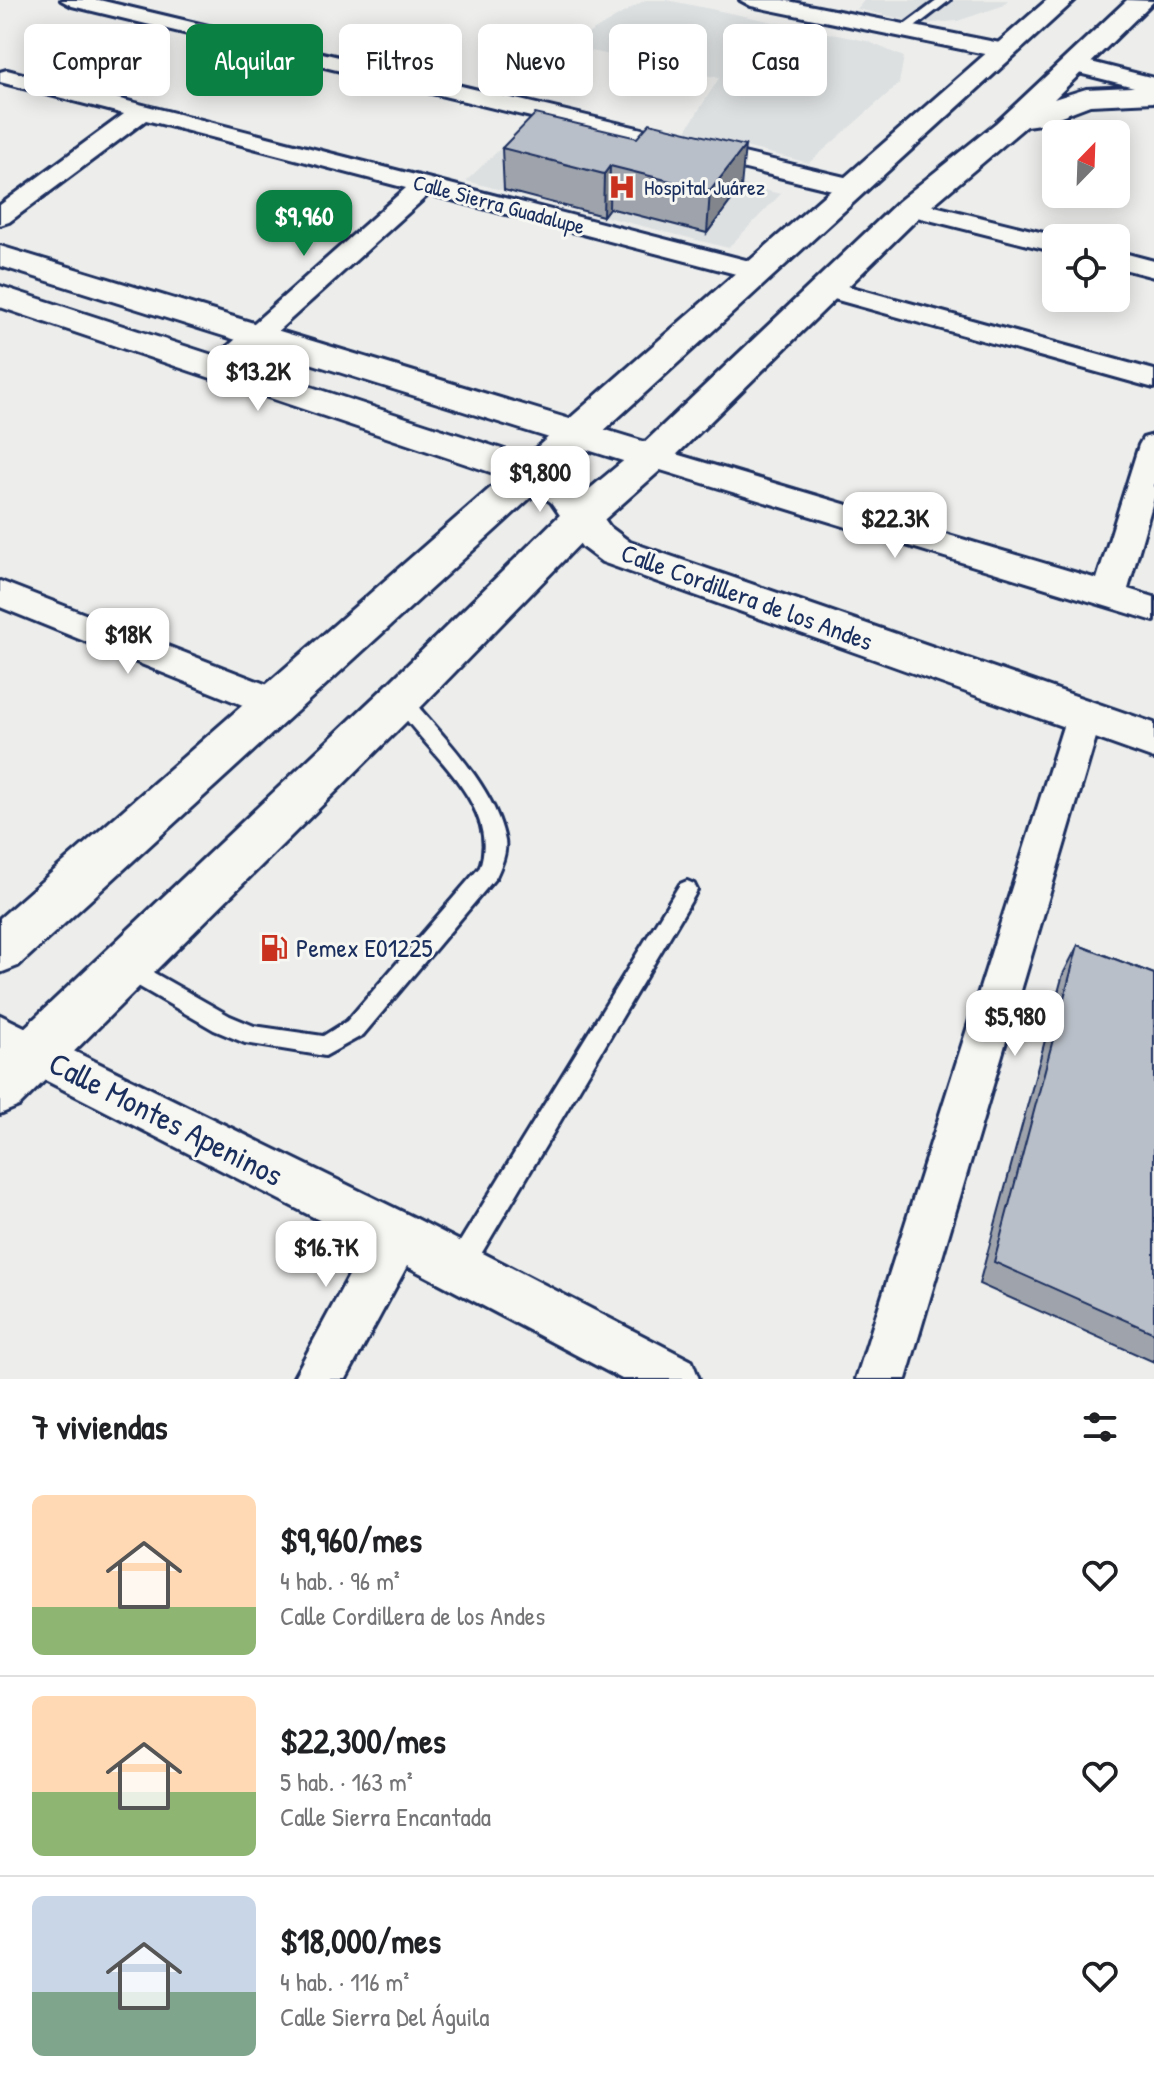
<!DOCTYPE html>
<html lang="es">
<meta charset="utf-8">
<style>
body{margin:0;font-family:"Patrick Hand",sans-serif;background:#f2f2f2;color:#202124;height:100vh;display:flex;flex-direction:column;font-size:30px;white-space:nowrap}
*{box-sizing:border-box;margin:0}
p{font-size:26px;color:#757577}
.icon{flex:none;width:44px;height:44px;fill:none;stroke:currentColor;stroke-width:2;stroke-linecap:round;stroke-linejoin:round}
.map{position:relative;height:1379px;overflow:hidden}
.panel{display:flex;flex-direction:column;background:#fff;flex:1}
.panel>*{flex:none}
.top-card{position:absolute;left:24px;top:24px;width:1106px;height:72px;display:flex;gap:16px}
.needle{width:52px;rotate:23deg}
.tools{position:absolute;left:1042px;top:120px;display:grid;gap:16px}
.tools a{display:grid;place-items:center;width:88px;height:88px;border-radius:12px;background:#fff;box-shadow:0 4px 20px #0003;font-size:40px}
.price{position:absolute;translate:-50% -68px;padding:0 18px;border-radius:16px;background:#fff;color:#222;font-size:26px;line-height:52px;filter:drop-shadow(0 2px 4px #0008)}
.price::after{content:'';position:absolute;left:50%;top:48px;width:24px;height:18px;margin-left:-12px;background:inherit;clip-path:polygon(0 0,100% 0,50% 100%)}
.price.active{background:#0b8043;color:#fff}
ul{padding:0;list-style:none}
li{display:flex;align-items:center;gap:24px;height:200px;padding:0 32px}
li+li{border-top:2px solid #e0e0e0}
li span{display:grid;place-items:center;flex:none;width:224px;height:160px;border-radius:12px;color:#555}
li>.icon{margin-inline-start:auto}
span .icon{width:96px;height:96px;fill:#fffc;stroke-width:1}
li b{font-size:34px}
h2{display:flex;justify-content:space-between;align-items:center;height:96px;padding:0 32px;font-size:34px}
.pill{padding:0 28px;border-radius:12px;background:#fff;box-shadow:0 4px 20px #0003;font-size:28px;line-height:72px}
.pill.active{background:#0b8043;color:#fff}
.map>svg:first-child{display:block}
</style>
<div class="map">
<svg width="1154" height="1379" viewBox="0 0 1154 1379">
<rect width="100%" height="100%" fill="#edeeec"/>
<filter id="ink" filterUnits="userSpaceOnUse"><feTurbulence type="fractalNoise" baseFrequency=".0125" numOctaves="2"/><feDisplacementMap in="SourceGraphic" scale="16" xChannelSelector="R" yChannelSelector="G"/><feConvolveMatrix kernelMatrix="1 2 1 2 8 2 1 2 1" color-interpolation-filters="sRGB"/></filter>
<g filter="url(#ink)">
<path fill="#dde0e1" d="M645,0H667L867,41L904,57L899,84L809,163L685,132L719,78L567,46Z
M864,0H1008L1002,6L958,21L923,24L857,9Z
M519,131L781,194L728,248L466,181Z"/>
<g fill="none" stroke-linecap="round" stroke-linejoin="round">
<g stroke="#1b2f5e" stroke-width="6">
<path id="lane" d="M938,0H950L907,33H899V29Z
M401,692L407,694C441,734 496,788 505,841C507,853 501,866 496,877L363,1035L325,1056L245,1043L214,1030L119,975L115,968L119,961L126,959L133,961L230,1016L254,1026L323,1036L347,1021L480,867C502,803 420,748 392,699L395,694Z
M687,881L694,884L697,890L694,896L468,1276L459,1279L450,1276L447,1267L450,1258L680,884Z"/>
</g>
<g stroke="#1b2f5e" stroke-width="6">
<path id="street" d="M61,0H99L853,179L862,182L866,187L862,192L853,195L72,6Z
M740,0H783L1005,44L1016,51L1005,58L751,6Z
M1075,58L1154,78V92L1067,70L1064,65Z
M7,70L769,266L772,272L769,278L759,280L429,194L229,375L219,378L209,375L204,369L209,363L406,188L146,120L9,222L0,225V205L124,114L0,82V72Z
M910,200L1056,236L1064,238H1056V252L901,213L897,208L901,203Z
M1116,251L1154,261V277L1116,267Z
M826,280L1154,370V388L816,294L812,288L816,282Z
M1154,435V498L1128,589L1154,597V621L641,464L637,457L641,450L652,447L1097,579L1139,445L1143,438Z
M0,581L291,694L296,704L291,714L278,718L265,714L0,607Z
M1084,703L1097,707L1102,717L906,1379H856L1066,717L1071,707Z
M0,1015L415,1218L692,1361L699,1379H622L407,1266L346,1379H293L366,1244L0,1057Z"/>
</g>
<g stroke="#1b2f5e" stroke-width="6">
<path id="secondary" d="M0,246L665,448L671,457L665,466L652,469L639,466L0,266Z
M0,286L548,464L579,484L610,527L630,542L1154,723V759L602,562L582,547L551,502L520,482L0,307Z"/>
</g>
<g stroke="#1b2f5e" stroke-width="6">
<path id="primary" d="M1047,0H1075L18,966L0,973V918Z
M1127,0L1154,1L1054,99L1086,89L1154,86V102L1090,105L1040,124L1026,126L921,215L665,466L597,526L417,711L19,1106L0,1114V1051L385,687L569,506L639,448L899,201L996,123Z"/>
</g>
<use href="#lane" fill="#f6f6f2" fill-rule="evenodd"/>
<use href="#street" fill="#f6f6f2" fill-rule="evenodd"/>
<use href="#secondary" fill="#f6f6f2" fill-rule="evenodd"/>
<use href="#primary" fill="#f6f6f2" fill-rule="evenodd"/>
</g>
<path fill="#9fa4ac" stroke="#1b2f5e" stroke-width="2" d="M502,148L741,187L707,233L609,208L603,216L504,190Z
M1078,945L1154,974V1362L979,1284L1063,974Z"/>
<path fill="#82868c" stroke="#1b2f5e" stroke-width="2" d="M745,146L741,187L707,233L710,191Z
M610,166L609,208L603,216L604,174Z"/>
<path fill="#b9bfc8" stroke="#1b2f5e" stroke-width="2" d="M535,114L637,138L650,123L745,146L710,191L610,166L604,174L502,148Z
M1078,945L1154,974V1333L994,1262Z"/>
</g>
<defs>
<g id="hospital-bare" transform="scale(2.16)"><path d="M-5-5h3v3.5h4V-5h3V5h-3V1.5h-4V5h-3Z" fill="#c8321e" stroke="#f6f6f2" stroke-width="2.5" paint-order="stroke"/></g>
<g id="fuel-bare" transform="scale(2.16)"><path d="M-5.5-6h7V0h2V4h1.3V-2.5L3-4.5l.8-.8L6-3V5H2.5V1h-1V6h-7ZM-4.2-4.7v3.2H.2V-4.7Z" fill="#c8321e" stroke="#f6f6f2" stroke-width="2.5" paint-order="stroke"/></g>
</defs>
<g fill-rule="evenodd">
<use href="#hospital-bare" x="622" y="187"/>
<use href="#fuel-bare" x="274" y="948"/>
</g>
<g text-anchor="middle" stroke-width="6" stroke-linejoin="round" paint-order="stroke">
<g font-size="22" fill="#1b2f5e" stroke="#f6f6f2" text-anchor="start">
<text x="644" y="195">Hospital Juárez</text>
</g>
<g font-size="22" fill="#1b2f5e" stroke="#f6f6f2">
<text transform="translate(499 204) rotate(15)" y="8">Calle Sierra Guadalupe</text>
</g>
<g font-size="26" fill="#1b2f5e" stroke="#f6f6f2">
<text transform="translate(747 597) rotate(20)" y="9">Calle Cordillera de los Andes</text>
</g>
<g font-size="26" fill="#1b2f5e" stroke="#f6f6f2" text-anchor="start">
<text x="296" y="957">Pemex E01225</text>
</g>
<g font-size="32" fill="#1b2f5e" stroke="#f6f6f2">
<text transform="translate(166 1119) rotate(27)" y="11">Calle Montes Apeninos</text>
</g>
</g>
</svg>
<div class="tools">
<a><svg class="needle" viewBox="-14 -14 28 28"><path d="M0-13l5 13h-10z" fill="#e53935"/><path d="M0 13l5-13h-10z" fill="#757577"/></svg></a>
<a><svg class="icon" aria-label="locate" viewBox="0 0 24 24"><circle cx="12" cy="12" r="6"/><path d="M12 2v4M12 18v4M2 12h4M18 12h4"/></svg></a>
</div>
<b class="price active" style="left:304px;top:258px">$9,960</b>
<b class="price" style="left:258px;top:413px">$13.2K</b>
<b class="price" style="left:540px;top:514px">$9,800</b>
<b class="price" style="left:895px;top:560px">$22.3K</b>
<b class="price" style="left:128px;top:676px">$18K</b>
<b class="price" style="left:1015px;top:1058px">$5,980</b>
<b class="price" style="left:326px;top:1289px">$16.7K</b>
<div class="top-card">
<a class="pill">Comprar</a>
<a class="pill active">Alquilar</a>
<a class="pill">Filtros</a>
<a class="pill">Nuevo</a>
<a class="pill">Piso</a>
<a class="pill">Casa</a>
</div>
</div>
<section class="panel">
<h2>7 viviendas<svg class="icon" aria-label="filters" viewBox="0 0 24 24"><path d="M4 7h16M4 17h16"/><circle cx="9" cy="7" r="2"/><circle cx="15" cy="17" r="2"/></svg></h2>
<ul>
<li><span style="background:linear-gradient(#ffd9b3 70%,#8fb573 0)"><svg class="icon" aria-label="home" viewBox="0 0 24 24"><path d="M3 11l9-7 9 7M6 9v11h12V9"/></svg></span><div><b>$9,960/mes</b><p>4 hab. · 96 m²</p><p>Calle Cordillera de los Andes</p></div><svg class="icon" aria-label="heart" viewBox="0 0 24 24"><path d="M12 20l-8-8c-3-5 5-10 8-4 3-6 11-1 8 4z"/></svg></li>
<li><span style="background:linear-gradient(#ffd9b3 60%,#8fb573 0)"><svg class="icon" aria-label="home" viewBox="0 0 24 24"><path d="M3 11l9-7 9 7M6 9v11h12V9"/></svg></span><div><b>$22,300/mes</b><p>5 hab. · 163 m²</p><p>Calle Sierra Encantada</p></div><svg class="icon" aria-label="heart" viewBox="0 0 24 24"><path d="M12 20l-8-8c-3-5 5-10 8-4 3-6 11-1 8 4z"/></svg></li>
<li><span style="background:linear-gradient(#c9d6e8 60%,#7fa58c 0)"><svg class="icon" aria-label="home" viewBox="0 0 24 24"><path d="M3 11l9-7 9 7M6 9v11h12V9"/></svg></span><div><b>$18,000/mes</b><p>4 hab. · 116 m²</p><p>Calle Sierra Del Águila</p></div><svg class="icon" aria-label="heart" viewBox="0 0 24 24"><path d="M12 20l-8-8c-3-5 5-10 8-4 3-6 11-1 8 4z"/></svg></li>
</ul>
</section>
